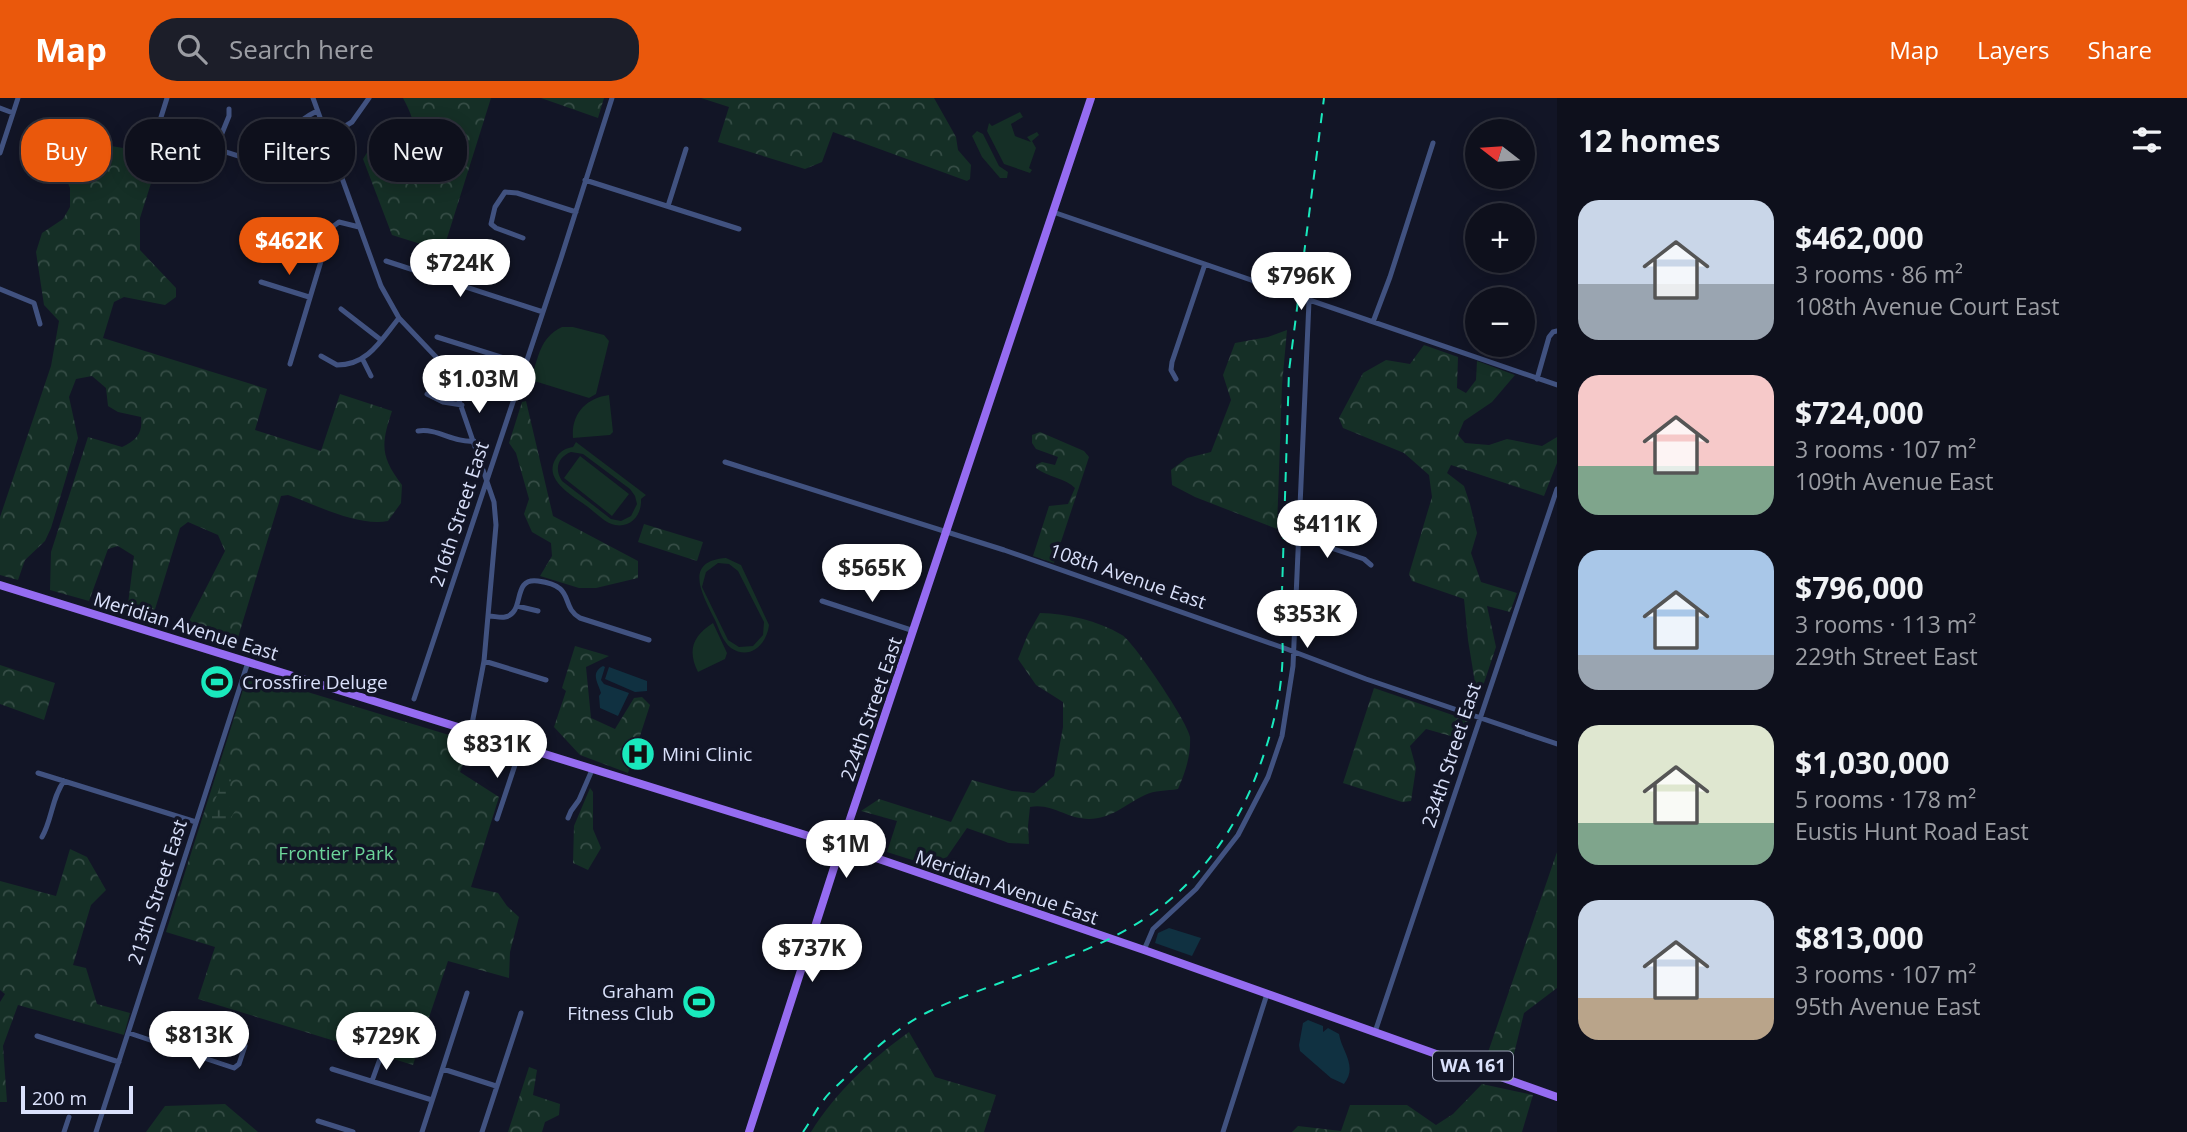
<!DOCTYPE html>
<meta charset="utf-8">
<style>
body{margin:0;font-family:"Open Sans",sans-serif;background:#1c1e29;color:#f1f3f6;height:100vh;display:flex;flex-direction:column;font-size:26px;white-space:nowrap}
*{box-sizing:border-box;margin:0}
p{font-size:23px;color:#9b9da3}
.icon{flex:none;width:38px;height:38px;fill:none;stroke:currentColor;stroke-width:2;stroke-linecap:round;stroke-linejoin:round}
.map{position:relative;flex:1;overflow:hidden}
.details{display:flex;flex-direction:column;background:#0e101c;width:630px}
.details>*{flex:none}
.banner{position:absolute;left:21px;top:21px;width:665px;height:63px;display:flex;gap:14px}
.needle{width:46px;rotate:287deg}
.buttons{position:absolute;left:1465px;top:21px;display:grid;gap:14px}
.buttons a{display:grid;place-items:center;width:70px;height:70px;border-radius:50%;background:#0e101c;box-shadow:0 4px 18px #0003,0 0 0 2px #2e303b;font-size:35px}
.scale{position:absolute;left:21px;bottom:18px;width:112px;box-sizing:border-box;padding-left:7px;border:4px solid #dae1fb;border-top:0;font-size:19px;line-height:24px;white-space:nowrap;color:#dae1fb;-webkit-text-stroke:5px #121526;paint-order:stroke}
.price{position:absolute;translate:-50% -60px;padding:0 16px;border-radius:24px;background:#fff;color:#222;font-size:23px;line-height:46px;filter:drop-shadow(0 2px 4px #0008)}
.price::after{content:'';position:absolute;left:50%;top:42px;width:21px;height:16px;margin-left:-10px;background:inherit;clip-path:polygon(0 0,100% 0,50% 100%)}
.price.current{background:#ea580c;color:#fff}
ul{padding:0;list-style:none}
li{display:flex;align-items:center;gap:21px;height:175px;padding:0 21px}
li span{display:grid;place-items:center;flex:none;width:196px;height:140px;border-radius:21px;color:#555}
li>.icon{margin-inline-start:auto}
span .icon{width:84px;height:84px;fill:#fffc;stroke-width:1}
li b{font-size:30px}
h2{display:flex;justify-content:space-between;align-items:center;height:84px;padding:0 21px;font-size:30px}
.pill{padding:0 24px;border-radius:28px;background:#0e101c;box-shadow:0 4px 18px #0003,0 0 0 2px #2e303b;font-size:24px;line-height:63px}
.pill.current{background:#ea580c;color:#fff}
header{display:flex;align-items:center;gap:42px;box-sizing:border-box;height:98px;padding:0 35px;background:#ea580c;color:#fff}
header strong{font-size:33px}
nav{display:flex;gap:38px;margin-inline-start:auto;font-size:24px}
.search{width:490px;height:63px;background:#1c1e29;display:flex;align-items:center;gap:18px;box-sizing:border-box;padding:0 24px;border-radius:28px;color:#9b9da3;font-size:26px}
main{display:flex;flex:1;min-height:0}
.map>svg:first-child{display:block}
</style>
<header>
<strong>Map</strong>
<div class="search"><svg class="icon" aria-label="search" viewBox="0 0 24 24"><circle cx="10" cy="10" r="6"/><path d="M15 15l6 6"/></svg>Search here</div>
<nav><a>Map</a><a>Layers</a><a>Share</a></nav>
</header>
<main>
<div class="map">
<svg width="1557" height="1034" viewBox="0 0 1557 1034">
<defs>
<pattern id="forest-crowns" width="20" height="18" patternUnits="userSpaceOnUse" patternTransform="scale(1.75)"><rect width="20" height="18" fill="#152f26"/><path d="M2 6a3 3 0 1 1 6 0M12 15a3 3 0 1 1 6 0" fill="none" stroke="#364d46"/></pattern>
<pattern id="wetland-marsh" width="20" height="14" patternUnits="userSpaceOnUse" patternTransform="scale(1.75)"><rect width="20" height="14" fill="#152f26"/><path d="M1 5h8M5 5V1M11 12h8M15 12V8" fill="none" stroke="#364d46"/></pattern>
</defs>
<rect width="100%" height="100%" fill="#121526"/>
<path fill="#152f26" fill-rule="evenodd" d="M1020,14L1023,19L1011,26L1015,38L1031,44L1027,39L1037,34L1039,37L1032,43L1036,50L1029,70L1032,72L1030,75L1004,66L987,33L989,25L992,28Z
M977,33L983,36L999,68L1008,74L1007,80H1000L982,59L972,38Z
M562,229H573L604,237L609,243L596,296L589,300L531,282C538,260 540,239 562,229Z
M609,297L613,334L610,337L573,340C571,316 586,300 609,297Z
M576,344L646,397L641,401C642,416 632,430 615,427C605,425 596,415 588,409C573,398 542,382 556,360C560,353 566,350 573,349ZM571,354L583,356L630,391L635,398L637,406L631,418L621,423L611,421L562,383C554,371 558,359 571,354Z
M580,358L629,396L612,418L564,380Z
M726,460L741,467L769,527C767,546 750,563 731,550C723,544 719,531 715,522C703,498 682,463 726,460ZM718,465L729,466L738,473L764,524L763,537L753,548L739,549L728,542L702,489L706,474Z
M713,525L727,555L725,561L698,574C687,552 693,538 713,525Z"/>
<path fill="url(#forest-crowns)" d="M403,0H491L443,153L392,137L363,61L373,45L393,73L403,74C417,43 420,32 403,0Z
M541,0H604L598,20Z
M701,0H934L956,39L958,52L971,67L970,81L967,83L833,34L822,64L805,71L718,44L729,9Z
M82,43L123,50L158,63L140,120V152L176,190V199L165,207L124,199L114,204L103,240L267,291L255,332L321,353L340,296L392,313C381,346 380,358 402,387L401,405L388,423C359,429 316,407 288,397L281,398L236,546L185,531L225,453L218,437L188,424L180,430L152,521L127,514L134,458L118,448L108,451L89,503L50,492L51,454L88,339L122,349C137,342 143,335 141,319L118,314L108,308L106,290L92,278L76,281L69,299L78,340L51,430L45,443L25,462L18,482L0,477V419L51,268L59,223L44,207L36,154L42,135L63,121L70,109V90L63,73L74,48Z
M1287,232L1282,287L1277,431L1195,399L1172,387L1171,372L1187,360L1211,354L1231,302L1223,277L1235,245L1268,239Z
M1424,247L1458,259L1457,290L1466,295L1476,282L1477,263L1515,277L1492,304L1464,323L1458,337L1465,345L1489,347L1507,341L1542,348L1557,339V365L1544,398L1451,367L1447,375L1464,388L1470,406L1477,435L1471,455L1481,484L1517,495L1510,514L1487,508L1496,549L1478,603L1468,542L1464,501L1412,483L1409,476L1432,399L1429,377L1404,355L1343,330L1339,320L1363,275L1386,262L1410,266Z
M526,303L553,418L638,463V480L596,490H579L540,478L552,458L551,445L532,434L524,416L529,401L516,355L509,345L522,304Z
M1040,334L1084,353L1089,359L1054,465L1033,458L1049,408L1068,406L1075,390C1066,380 1047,379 1036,370V367L1042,364L1055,367L1058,359L1036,351L1032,345V337Z
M644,426L703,444L697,463L638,444Z
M1040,515C1068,516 1097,522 1122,537C1134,544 1189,626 1190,639C1191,658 1185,675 1178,691C1167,693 1154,692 1145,697C1126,706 1111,721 1089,721C1066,721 1053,705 1030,709L1028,728L1029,746L1009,745L967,730L947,759L928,767L887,754L897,723L861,713L879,701L951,724L972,682L1012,693L1034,695L1054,678L1063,629V604L1036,587L1018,561L1028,536Z
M575,548L609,558L586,569L591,620L615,631L634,600L642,599L650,607L628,675L580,657L554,629L566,593L562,590Z
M0,567L55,585L44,622L0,606Z
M248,576L472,644L460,674L499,699L471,789L498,795L507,808L519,819L510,854L509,880L448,863L413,967L198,901L215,849L166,834Z
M1374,590L1470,623L1465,642L1426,631L1410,648L1416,670L1411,703L1402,704L1343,685Z
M590,690L593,694V731L601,750L588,772L573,765L574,728Z
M70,751L87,759L106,792L91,807L73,867L86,870L97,906L130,915L124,937L18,907L3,948L7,1004H0V904L5,896L0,892V783L56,798Z
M1557,754V890L1524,915L1512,964L1500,972L1485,963Z
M909,934L935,979L996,997L984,1034H811C836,994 871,961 909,934Z
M529,969L537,972L533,997L560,1006L559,1017L545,1024L542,1034H508Z
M1482,986L1533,997L1522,1034H1292L1298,1028L1341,1033L1350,1007H1407L1436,1027L1453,1016Z
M225,1006L258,1034H146L165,1008Z"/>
<path fill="url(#wetland-marsh)" d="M228,672L232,676L226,706L235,713L226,727L219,729L212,724C211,706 221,687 228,672Z"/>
<path fill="#103141" d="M603,568L605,569L601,582L604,586L629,595L618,618L600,610L599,598L601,595C598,585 590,575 603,568Z
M609,569L647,583V593L635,594L605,581Z
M1169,830L1201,840L1192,858L1155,845L1158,835Z
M1308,922L1323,928V934L1328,930L1339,936C1342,954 1358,968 1344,986L1331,980L1300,953L1299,947L1303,925Z"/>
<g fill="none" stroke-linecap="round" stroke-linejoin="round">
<path stroke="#415280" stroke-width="5" d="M167,0L157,32L307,80
M313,0L381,188L399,220L436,259L453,285L494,404L496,427L484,563L472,626L459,662
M0,10L13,15
M326,40L352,24L369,0
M216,50L229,18V11
M0,55L18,0
M270,68C280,43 292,25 317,13
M585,82L739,131
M668,108L686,51
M1053,114L1557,287
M523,140L496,130L491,126L495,109L505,94L517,95L576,114
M386,163L543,214
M261,184L309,199
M0,191L34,205L40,226
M341,211L381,242
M1373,224L1390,179L1433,45
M437,239L526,267
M321,258L337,267C368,267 381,242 399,220
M363,262L371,278
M290,266L331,130L339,124L359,129
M1176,281L1171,272L1172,264L1205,166
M1537,281L1549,239L1553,234L1557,233
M427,296L443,304L462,307
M418,333C438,330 453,345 474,343
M725,364L1004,452L1284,550L1366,581L1557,646
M1298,439L1364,461L1371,467
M822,503L914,533
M517,508L538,513
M489,518C494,518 500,520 505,519C526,515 511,479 538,483C577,488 559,508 580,520L649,542
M484,563L546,582
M414,601L561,160L612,0
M38,675L196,724
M568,720L571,713L579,702L592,672
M497,721L521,649
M42,739C52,722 52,699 64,683
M1144,852L1153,831L1196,791L1238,737L1268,679L1282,638L1293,568L1309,203
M1375,934L1557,391
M129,935L234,970L239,966L245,948
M37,938L119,964
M332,971L432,1002
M443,971L496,988
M372,983L381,958
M318,1023L353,1034
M64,1034L69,1019
M96,1034L248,564
M422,1034L467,895
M482,1034L521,915
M1223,1034L1267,896"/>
<path stroke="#956cf1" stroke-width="8" d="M0,487L841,748L1144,852L1557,999
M749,1034L841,748L1091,0"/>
<path stroke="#19e9bd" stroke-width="2" stroke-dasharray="10 9" stroke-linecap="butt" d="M803,1034C810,1024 816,1012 823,1003C829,994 838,987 845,980C870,955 896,930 928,914C959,899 993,888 1026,875C1069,859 1113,843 1150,817C1200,783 1239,727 1259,670C1276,624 1287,574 1281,525L1289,273L1324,0"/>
</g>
<defs>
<g id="stadium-disc" transform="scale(1.75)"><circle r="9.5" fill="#19e9bd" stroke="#121526"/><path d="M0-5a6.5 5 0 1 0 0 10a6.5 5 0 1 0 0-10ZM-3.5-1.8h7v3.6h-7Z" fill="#111"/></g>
<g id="hospital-disc" transform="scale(1.75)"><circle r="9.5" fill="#19e9bd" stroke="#121526"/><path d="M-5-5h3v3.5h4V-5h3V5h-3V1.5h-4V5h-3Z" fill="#111"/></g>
</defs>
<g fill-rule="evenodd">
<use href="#stadium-disc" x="217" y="584"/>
<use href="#hospital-disc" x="638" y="656"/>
<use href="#stadium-disc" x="699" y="904"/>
</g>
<g text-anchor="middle" stroke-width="7" stroke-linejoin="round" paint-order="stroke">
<rect fill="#121526" stroke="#9ea4bb" stroke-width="2" x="1433" y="953.5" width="80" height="29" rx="5"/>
<g font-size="18" font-weight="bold" fill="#dae1fb">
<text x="1473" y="974">WA 161</text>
</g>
<g font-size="19" fill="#dae1fb" stroke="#121526">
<text transform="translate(459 416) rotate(-72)" y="7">216th Street East</text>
<text transform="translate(1128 478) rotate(19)" y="7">108th Avenue East</text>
<text transform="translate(186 528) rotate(17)" y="7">Meridian Avenue East</text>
<text transform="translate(871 611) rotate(-71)" y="7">224th Street East</text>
<text transform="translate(1451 657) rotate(-72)" y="7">234th Street East</text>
<text transform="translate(1007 789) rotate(19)" y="7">Meridian Avenue East</text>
<text transform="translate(157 794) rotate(-72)" y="7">213th Street East</text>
</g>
<g font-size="19" fill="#dae1fb" stroke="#121526" text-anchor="start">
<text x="242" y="591">Crossfire Deluge</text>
<text x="662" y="663">Mini Clinic</text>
<text x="674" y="900" text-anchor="end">Graham<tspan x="674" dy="22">Fitness Club</tspan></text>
</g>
<g font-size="19" fill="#6cd59a" stroke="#121526">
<text x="336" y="762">Frontier Park</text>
</g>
</g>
</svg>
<div class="buttons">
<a><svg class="needle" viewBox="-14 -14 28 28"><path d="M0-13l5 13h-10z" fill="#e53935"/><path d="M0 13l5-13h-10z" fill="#9b9da3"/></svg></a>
<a>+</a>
<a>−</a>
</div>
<div class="scale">200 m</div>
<b class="price current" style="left:289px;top:179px">$462K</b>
<b class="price" style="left:460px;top:201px">$724K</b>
<b class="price" style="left:1301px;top:214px">$796K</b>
<b class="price" style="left:479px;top:317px">$1.03M</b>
<b class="price" style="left:1327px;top:462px">$411K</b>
<b class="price" style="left:872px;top:506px">$565K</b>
<b class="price" style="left:1307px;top:552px">$353K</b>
<b class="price" style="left:497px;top:682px">$831K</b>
<b class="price" style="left:846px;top:782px">$1M</b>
<b class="price" style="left:812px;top:886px">$737K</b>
<b class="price" style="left:199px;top:973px">$813K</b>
<b class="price" style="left:386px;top:974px">$729K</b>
<div class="banner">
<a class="pill current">Buy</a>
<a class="pill">Rent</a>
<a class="pill">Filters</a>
<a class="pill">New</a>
</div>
</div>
<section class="details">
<h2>12 homes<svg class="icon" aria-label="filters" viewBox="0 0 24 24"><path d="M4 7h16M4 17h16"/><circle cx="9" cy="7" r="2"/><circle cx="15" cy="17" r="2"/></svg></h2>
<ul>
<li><span style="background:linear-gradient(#c9d6e8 60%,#9aa5b1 0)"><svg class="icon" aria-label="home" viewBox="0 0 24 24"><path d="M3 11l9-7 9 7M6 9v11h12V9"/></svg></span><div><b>$462,000</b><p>3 rooms · 86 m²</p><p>108th Avenue Court East</p></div></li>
<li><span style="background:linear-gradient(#f6c9c9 65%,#7fa58c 0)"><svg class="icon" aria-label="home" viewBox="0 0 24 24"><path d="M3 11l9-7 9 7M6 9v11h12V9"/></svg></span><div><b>$724,000</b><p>3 rooms · 107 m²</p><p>109th Avenue East</p></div></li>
<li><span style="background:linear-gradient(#a9c7e8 75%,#9aa5b1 0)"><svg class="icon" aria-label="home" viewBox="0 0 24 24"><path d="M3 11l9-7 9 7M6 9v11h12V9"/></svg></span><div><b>$796,000</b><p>3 rooms · 113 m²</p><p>229th Street East</p></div></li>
<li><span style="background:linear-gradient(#dfe7d0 70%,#7fa58c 0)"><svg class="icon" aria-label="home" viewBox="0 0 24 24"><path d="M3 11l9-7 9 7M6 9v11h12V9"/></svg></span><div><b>$1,030,000</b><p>5 rooms · 178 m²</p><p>Eustis Hunt Road East</p></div></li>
<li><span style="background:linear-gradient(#c9d6e8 70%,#b9a48a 0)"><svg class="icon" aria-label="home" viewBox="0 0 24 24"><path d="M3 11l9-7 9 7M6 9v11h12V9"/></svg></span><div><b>$813,000</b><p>3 rooms · 107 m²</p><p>95th Avenue East</p></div></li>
</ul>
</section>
</main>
